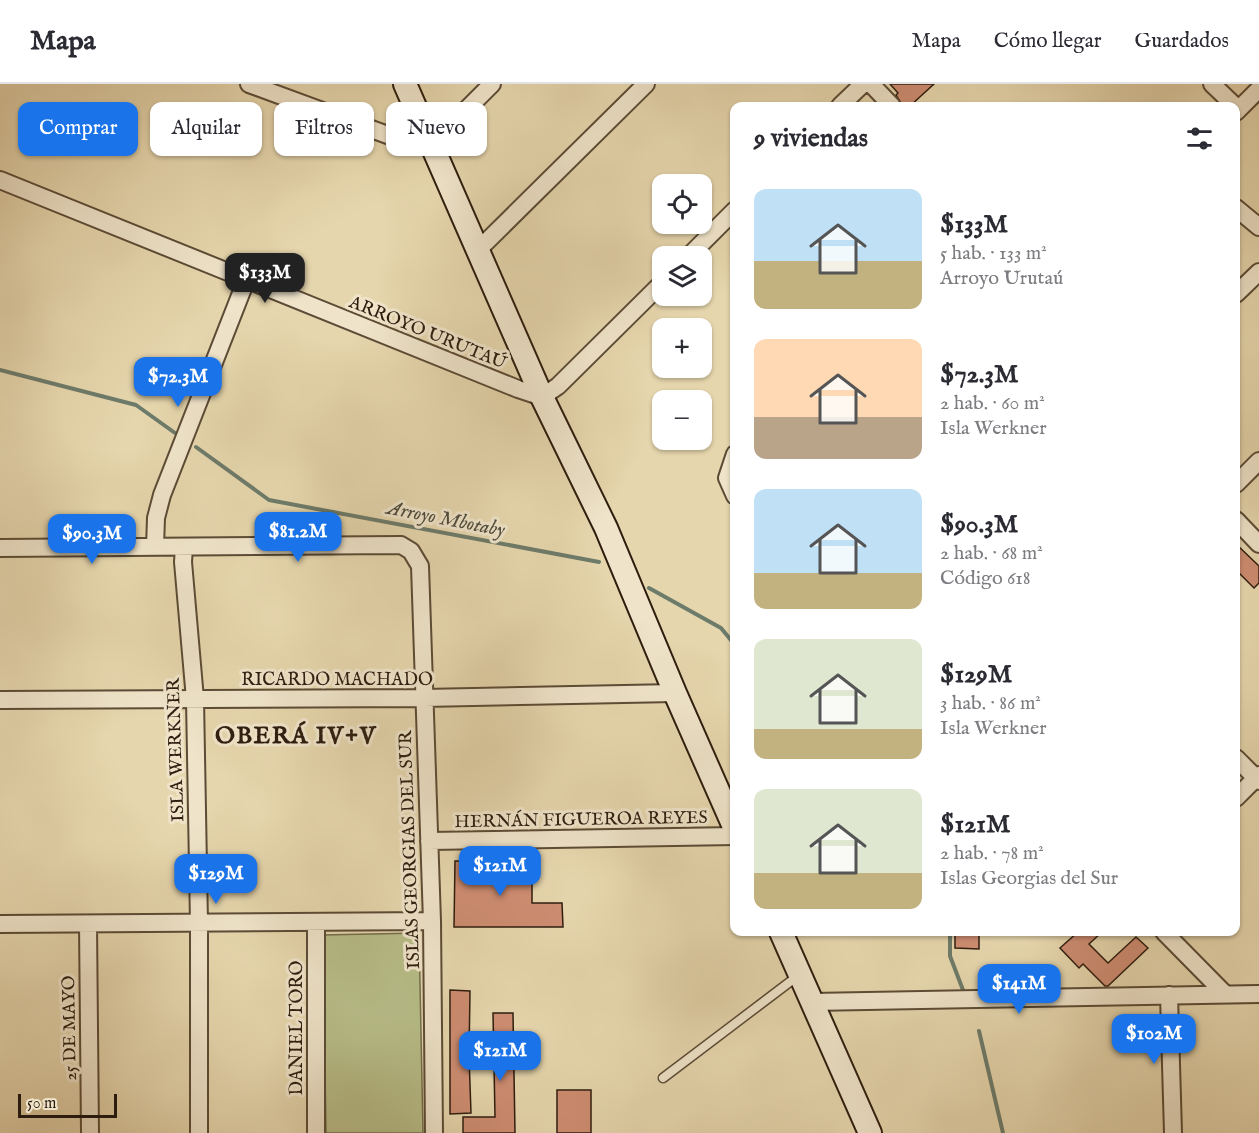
<!DOCTYPE html>
<html lang="es">
<meta charset="utf-8">
<style>
body{margin:0;font-family:"IM FELL English",serif;background:#f2f2f3;color:#2b2b33;height:100vh;display:flex;flex-direction:column;font-size:22px;white-space:nowrap}
*{box-sizing:border-box;margin:0}
p{font-size:20px;color:#7c7c81}
.icon{flex:none;width:33px;height:33px;fill:none;stroke:currentColor;stroke-width:2;stroke-linecap:round;stroke-linejoin:round}
.map{position:relative;flex:1;overflow:hidden}
.drawer{position:absolute;left:730px;top:18px;width:510px;height:834px;display:flex;flex-direction:column;background:#fff;border-radius:12px;box-shadow:0 2px 4px #0004}
.drawer>*{flex:none}
.top-card{position:absolute;left:18px;top:18px;width:570px;height:54px;display:flex;gap:12px}
.controls{position:absolute;left:652px;top:90px;display:grid;gap:12px}
.controls a{display:grid;place-items:center;width:60px;height:60px;border-radius:12px;background:#fff;box-shadow:0 2px 4px #0004;font-size:30px}
.scale{position:absolute;left:18px;bottom:15px;width:99px;box-sizing:border-box;padding-left:6px;border:3px solid #2e1d0f;border-top:0;font-size:16px;line-height:21px;white-space:nowrap;color:#2e1d0f;-webkit-text-stroke:4px #efe4ca;paint-order:stroke}
.price{position:absolute;translate:-50% -51px;padding:0 14px;border-radius:12px;background:#1a73e8;color:#fff;font-size:20px;line-height:39px;filter:drop-shadow(0 2px 3px #0008)}
.price::after{content:'';position:absolute;left:50%;top:36px;width:18px;height:14px;margin-left:-9px;background:inherit;clip-path:polygon(0 0,100% 0,50% 100%)}
.price.active{background:#222;color:#fff}
ul{padding:0;list-style:none}
li{display:flex;align-items:center;gap:18px;height:150px;padding:0 24px}
li span{display:grid;place-items:center;flex:none;width:168px;height:120px;border-radius:12px;color:#555}
li>.icon{margin-inline-start:auto}
span .icon{width:72px;height:72px;fill:#fffc;stroke-width:1}
li b{font-size:26px}
h2{display:flex;justify-content:space-between;align-items:center;height:72px;padding:0 24px;font-size:26px}
.chip{padding:0 21px;border-radius:12px;background:#fff;box-shadow:0 2px 4px #0004;font-size:21px;line-height:54px}
.chip.active{background:#1a73e8;color:#fff}
header{display:flex;align-items:center;gap:36px;box-sizing:border-box;height:84px;padding:0 30px;background:#fff;border-bottom:2px solid #e1e1e2}
header strong{font-size:28px}
nav{display:flex;gap:33px;margin-inline-start:auto;font-size:21px}
.map>svg:first-child{display:block}
</style>
<header>
<strong>Mapa</strong>
<nav><a>Mapa</a><a>Cómo llegar</a><a>Guardados</a></nav>
</header>
<div class="map">
<svg width="1259" height="1049" viewBox="0 0 1259 1049">
<rect width="100%" height="100%" fill="#e6d6ad"/>
<filter id="stains"><feTurbulence type="fractalNoise" baseFrequency=".00333" numOctaves="4"/><feColorMatrix values="0 0 0 0 .2 0 0 0 0 .09 0 0 0 0 .02 0 0 0 .5 -.17"/></filter>
<radialGradient id="worn" r=".72"><stop offset=".6" stop-color="#630" stop-opacity="0"/><stop offset="1" stop-color="#630" stop-opacity=".3"/></radialGradient>
<path fill="#b7bd88" stroke="#726d4c" stroke-width="1.5" d="M419,849L423,1049H326L323,851Z"/>
<g fill="none" stroke-linecap="round" stroke-linejoin="round">
<path stroke="#6d7b6a" stroke-width="4" d="M0,286L136,321L175,349
M196,363L269,416L599,478
M649,504L721,544L735,561
M950,848V872L963,906
M979,947L1003,1049"/>
</g>
<path fill="#ce8d72" stroke="#2e1d0f" stroke-width="1.5" d="M890,0H934L910,22L902,21L896,11L898,9Z
M1236,460L1259,482V499L1254,504L1236,486Z
M455,777H532V819H562L563,843H454Z
M955,848H979V865L955,864Z
M1078,848H1102L1089,860L1108,879L1136,853L1148,864L1108,902H1105L1083,880L1079,884L1060,864Z
M450,906L470,907L469,972L471,1029L450,1030Z
M493,929H513L515,1049H463V1033H495Z
M557,1006H591V1049H557Z"/>
<g fill="none" stroke-linecap="round" stroke-linejoin="round">
<g stroke="#5c4b36" stroke-width="11">
<path id="lane" d="M663,994L799,891"/>
</g>
<g stroke="#5c4b36" stroke-width="20">
<path id="street" d="M249,0L412,60H432L492,0
M871,0L892,22
M1212,0L1235,22
M840,22L863,0
M1236,28L1259,5
M0,96L518,305L542,313L558,302L663,198
M1236,124L1259,143
M478,166L646,0
M689,172L735,126
M1236,210L1259,188
M735,370L727,394L735,412
M1236,400L1259,377
M1236,436L1259,460
M155,463L156,434L162,411L247,194
M184,463L183,478L195,615L199,839V1049
M0,464L401,461L411,467L420,482L432,837L434,1049
M0,616L424,614L675,609
M1236,674L1259,697
M1236,714L1259,691
M429,757L735,752
M316,838V1049
M0,840L432,837
M88,840L90,1049
M1164,848L1225,910
M1169,911L1173,1049
M812,918L1259,910"/>
</g>
<g stroke="#2e1d0f" stroke-width="26">
<path id="secondary" d="M405,0L542,313L606,444L675,609L735,745
M781,848L870,1049"/>
</g>
<use href="#lane" stroke="#efe4ca" stroke-width="8"/>
<use href="#street" stroke="#efe4ca" stroke-width="16"/>
<use href="#secondary" stroke="#efe4ca" stroke-width="22"/>
</g>
<g text-anchor="middle" stroke-width="6" stroke-linejoin="round" paint-order="stroke">
<g font-size="18" fill="#2e1d0f" stroke="#efe4ca">
<text transform="translate(428 248) rotate(22)" y="6">ARROYO URUTAÚ</text>
<text x="337" y="601">RICARDO MACHADO</text>
<text transform="translate(175 666) rotate(-92)" y="6">ISLA WERKNER</text>
<text transform="translate(581 735) rotate(-1)" y="6">HERNÁN FIGUEROA REYES</text>
<text transform="translate(409 766) rotate(-92)" y="6">ISLAS GEORGIAS DEL SUR</text>
<text transform="translate(69 944) rotate(-91)" y="6">25 DE MAYO</text>
<text transform="translate(296 944) rotate(-90)" y="6">DANIEL TORO</text>
</g>
<g font-size="20" font-style="italic" fill="#4e4c3d" stroke="#efe4ca">
<text transform="translate(446 434) rotate(11)" y="7">Arroyo Mbotaby</text>
</g>
<g font-size="24" font-weight="bold" letter-spacing="1.5" fill="#2e1d0f" stroke="#efe4ca">
<text x="296" y="659">OBERÁ IV+V</text>
</g>
</g>
<rect width="100%" height="100%" filter="url(#stains)"/>
<rect width="100%" height="100%" fill="url(#worn)"/>
</svg>
<div class="controls">
<a><svg class="icon" aria-label="locate" viewBox="0 0 24 24"><circle cx="12" cy="12" r="6"/><path d="M12 2v4M12 18v4M2 12h4M18 12h4"/></svg></a>
<a><svg class="icon" aria-label="layers" viewBox="0 0 24 24"><path d="M12 4l9 5-9 5-9-5zM3 14l9 5 9-5"/></svg></a>
<a>+</a>
<a>−</a>
</div>
<div class="scale">50 m</div>
<b class="price active" style="left:265px;top:220px">$133M</b>
<b class="price" style="left:178px;top:324px">$72.3M</b>
<b class="price" style="left:298px;top:479px">$81.2M</b>
<b class="price" style="left:92px;top:481px">$90.3M</b>
<b class="price" style="left:500px;top:813px">$121M</b>
<b class="price" style="left:216px;top:821px">$129M</b>
<b class="price" style="left:1019px;top:931px">$141M</b>
<b class="price" style="left:1154px;top:981px">$102M</b>
<b class="price" style="left:500px;top:998px">$121M</b>
<div class="top-card">
<a class="chip active">Comprar</a>
<a class="chip">Alquilar</a>
<a class="chip">Filtros</a>
<a class="chip">Nuevo</a>
</div>
<section class="drawer">
<h2>9 viviendas<svg class="icon" aria-label="filters" viewBox="0 0 24 24"><path d="M4 7h16M4 17h16"/><circle cx="9" cy="7" r="2"/><circle cx="15" cy="17" r="2"/></svg></h2>
<ul>
<li><span style="background:linear-gradient(#bfe0f5 60%,#c2b280 0)"><svg class="icon" aria-label="home" viewBox="0 0 24 24"><path d="M3 11l9-7 9 7M6 9v11h12V9"/></svg></span><div><b>$133M</b><p>5 hab. · 133 m²</p><p>Arroyo Urutaú</p></div></li>
<li><span style="background:linear-gradient(#ffd9b3 65%,#b9a48a 0)"><svg class="icon" aria-label="home" viewBox="0 0 24 24"><path d="M3 11l9-7 9 7M6 9v11h12V9"/></svg></span><div><b>$72.3M</b><p>2 hab. · 60 m²</p><p>Isla Werkner</p></div></li>
<li><span style="background:linear-gradient(#bfe0f5 70%,#c2b280 0)"><svg class="icon" aria-label="home" viewBox="0 0 24 24"><path d="M3 11l9-7 9 7M6 9v11h12V9"/></svg></span><div><b>$90.3M</b><p>2 hab. · 68 m²</p><p>Código 618</p></div></li>
<li><span style="background:linear-gradient(#dfe7d0 75%,#c2b280 0)"><svg class="icon" aria-label="home" viewBox="0 0 24 24"><path d="M3 11l9-7 9 7M6 9v11h12V9"/></svg></span><div><b>$129M</b><p>3 hab. · 86 m²</p><p>Isla Werkner</p></div></li>
<li><span style="background:linear-gradient(#dfe7d0 70%,#c2b280 0)"><svg class="icon" aria-label="home" viewBox="0 0 24 24"><path d="M3 11l9-7 9 7M6 9v11h12V9"/></svg></span><div><b>$121M</b><p>2 hab. · 78 m²</p><p>Islas Georgias del Sur</p></div></li>
</ul>
</section>
</div>
